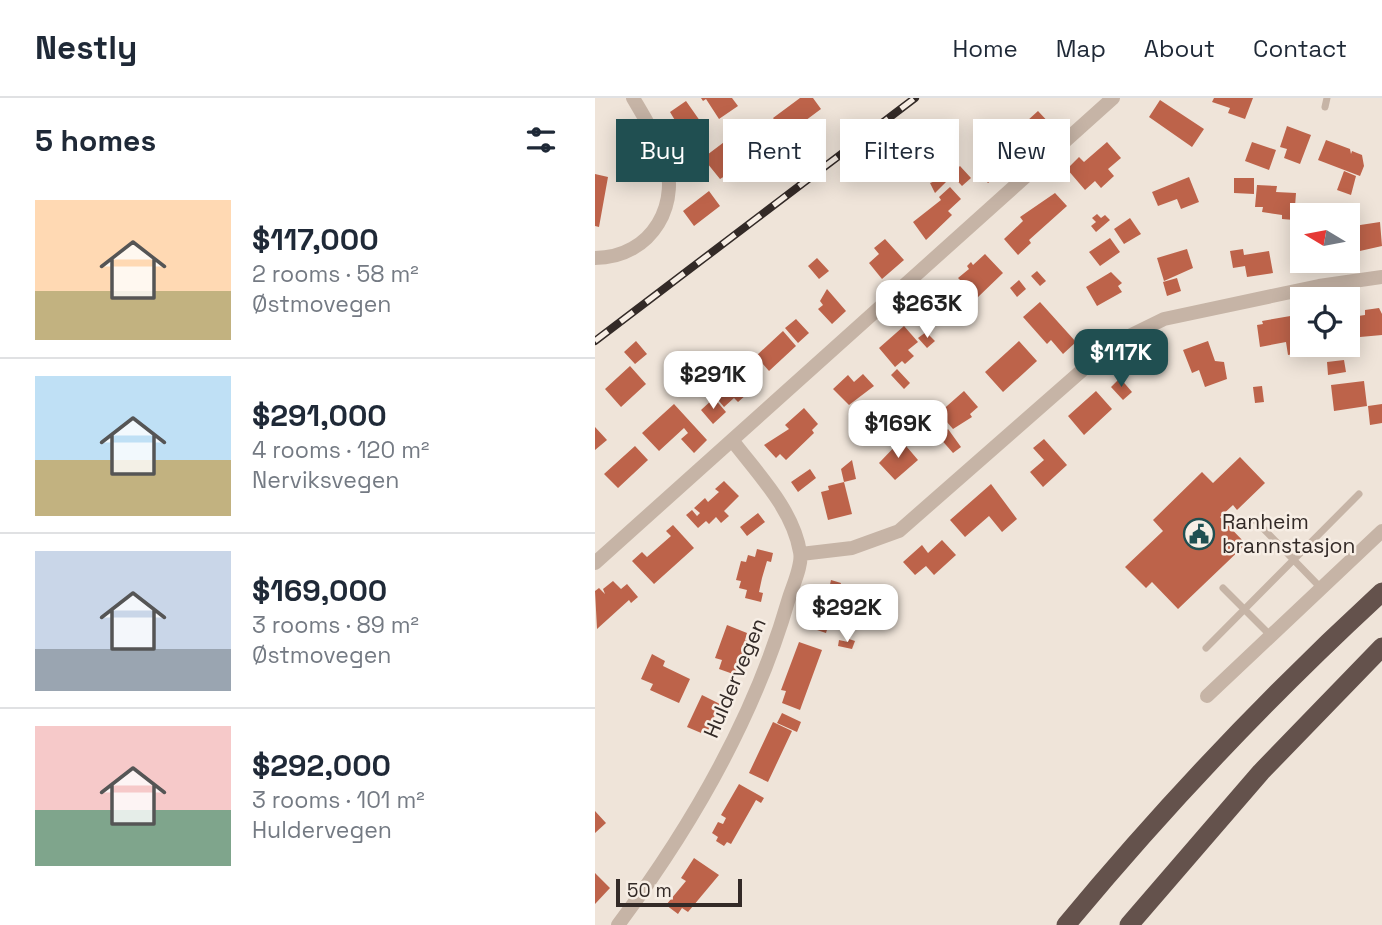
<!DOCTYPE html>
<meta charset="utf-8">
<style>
body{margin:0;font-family:"Space Grotesk",sans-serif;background:#f2f2f3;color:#1f2937;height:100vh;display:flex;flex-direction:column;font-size:26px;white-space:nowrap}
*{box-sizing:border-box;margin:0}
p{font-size:23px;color:#747a83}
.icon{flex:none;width:38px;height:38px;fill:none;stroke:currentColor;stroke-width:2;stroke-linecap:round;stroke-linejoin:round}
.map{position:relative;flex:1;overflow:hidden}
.panel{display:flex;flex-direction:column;background:#fff;width:595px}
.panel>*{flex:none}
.banner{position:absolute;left:21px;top:21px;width:660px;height:63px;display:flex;gap:14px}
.needle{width:46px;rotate:280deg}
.tools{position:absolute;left:695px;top:105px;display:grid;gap:14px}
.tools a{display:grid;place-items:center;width:70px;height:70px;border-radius:0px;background:#fff;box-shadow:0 4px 18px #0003;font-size:35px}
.scale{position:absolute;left:21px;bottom:18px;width:126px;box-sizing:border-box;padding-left:7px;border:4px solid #332a27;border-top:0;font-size:19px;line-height:24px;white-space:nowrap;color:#332a27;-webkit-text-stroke:5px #f7eee5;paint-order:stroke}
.price{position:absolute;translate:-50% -60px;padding:0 16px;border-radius:14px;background:#fff;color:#222;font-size:23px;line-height:46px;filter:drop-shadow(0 2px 4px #0008)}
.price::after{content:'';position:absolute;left:50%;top:42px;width:21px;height:16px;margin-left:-10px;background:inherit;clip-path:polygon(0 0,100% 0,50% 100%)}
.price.on{background:#204f51;color:#fff}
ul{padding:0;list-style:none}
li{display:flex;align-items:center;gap:21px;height:175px;padding:0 35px}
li+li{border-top:2px solid #e0e1e3}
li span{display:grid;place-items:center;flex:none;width:196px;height:140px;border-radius:0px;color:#555}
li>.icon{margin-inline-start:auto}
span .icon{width:84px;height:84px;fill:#fffc;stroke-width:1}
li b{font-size:30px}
h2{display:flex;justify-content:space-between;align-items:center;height:84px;padding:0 35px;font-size:30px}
.tag{padding:0 24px;border-radius:0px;background:#fff;box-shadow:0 4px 18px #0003;font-size:24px;line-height:63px}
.tag.on{background:#204f51;color:#fff}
header{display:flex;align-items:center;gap:42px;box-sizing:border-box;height:98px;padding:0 35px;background:#fff;border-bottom:2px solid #e0e1e3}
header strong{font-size:33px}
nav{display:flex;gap:38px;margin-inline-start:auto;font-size:24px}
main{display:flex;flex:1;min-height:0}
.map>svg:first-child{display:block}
</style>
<header>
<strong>Nestly</strong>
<nav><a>Home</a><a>Map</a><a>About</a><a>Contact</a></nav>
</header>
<main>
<section class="panel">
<h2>5 homes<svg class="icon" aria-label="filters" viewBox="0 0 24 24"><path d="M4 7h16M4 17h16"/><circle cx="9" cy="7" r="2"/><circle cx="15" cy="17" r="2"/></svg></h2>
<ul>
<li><span style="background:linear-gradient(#ffd9b3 65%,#c2b280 0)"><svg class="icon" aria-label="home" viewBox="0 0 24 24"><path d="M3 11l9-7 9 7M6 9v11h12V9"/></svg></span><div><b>$117,000</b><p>2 rooms · 58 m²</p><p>Østmovegen</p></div></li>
<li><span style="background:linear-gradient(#bfe0f5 60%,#c2b280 0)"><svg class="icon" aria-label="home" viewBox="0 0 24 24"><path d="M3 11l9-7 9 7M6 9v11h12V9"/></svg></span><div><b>$291,000</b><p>4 rooms · 120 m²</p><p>Nerviksvegen</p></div></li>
<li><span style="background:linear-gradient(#c9d6e8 70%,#9aa5b1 0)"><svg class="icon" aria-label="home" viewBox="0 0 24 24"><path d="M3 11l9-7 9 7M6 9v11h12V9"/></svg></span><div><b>$169,000</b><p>3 rooms · 89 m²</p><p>Østmovegen</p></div></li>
<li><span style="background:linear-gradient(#f6c9c9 60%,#7fa58c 0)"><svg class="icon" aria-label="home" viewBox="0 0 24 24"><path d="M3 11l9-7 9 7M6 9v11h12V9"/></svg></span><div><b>$292,000</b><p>3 rooms · 101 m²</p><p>Huldervegen</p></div></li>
</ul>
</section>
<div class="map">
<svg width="787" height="827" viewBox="0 0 787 827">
<rect width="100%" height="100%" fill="#efe4d9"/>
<path fill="#bd634a" d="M106,0H137L143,8L124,21L111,1L108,3Z
M205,0H218L226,11L191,37L178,20Z
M619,0H658L650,21L633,15L635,10L617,4Z
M565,2L609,31L597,49L554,19Z
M91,3L110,30L105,33L111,41L94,52L88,43L92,39L78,26L81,24L75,14Z
M443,13L457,28L436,47L422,32Z
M692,28L716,37L705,66L689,60L692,51L685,49Z
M149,29L165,50L149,66L147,63L143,67L145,69L125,81L108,60Z
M731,42L755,51L756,56L757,53L767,57L769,68L765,78L723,62Z
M512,44L526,60L513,71L519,78L506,90L500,83L490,92L472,71L484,59L489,64Z
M657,44L681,52L674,72L650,63Z
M400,51L414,67L393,85L379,70Z
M365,68L376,80L367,88L356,76Z
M749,73L761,78L756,97L742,92Z
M0,76L13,79L4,129L0,128Z
M594,79L604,104L586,111L582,101L563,108L557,94Z
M639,80H659V96L639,95Z
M345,81L351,84L340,95L335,85Z
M662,87L682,88L681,94L701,95L699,122L687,121V117L667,114L668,109H660Z
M355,89L366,101L353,113L357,117L331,142L318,124L346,102L344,99Z
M114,93L125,108L99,128L88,113Z
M460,95L472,108L434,142L436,145L423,157L409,141L428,123L425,119Z
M502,116L506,120L510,117L515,122L501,134L496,128L501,124L497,120Z
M535,120L546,136L529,146L519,131Z
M785,124L787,148L756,155L757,161L752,162V129Z
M515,140L525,154L505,168L494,154Z
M290,141L309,162L287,181L274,165L284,156L279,150Z
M592,151L598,170L569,183L562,160Z
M648,151L649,157L674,153L678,175L652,179L650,168L638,170L635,153Z
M390,156L408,175L356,225L339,205L350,195L348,193L365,182L363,180L374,171L372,168L376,164L378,167Z
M222,160L234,173L224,181L213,168Z
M442,173L451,183L445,188L436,178Z
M516,174L527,185L523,188L527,194L502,208L491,189Z
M582,180L586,193L572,198L568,184Z
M424,182L431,191L422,199L415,190Z
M232,191L251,213L237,226L223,211L228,207L225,203Z
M445,204L481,244L468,256L456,242L452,246L428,219Z
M784,210L787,216V237L765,239L763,218L770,217V212Z
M707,216V247H715L716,253L693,257L691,244L665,249L662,227L668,226L667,223Z
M201,221L214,235L203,245L190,230Z
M309,228L323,244L313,252L319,258L310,266L307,263L300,269L284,250Z
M188,233L201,248L174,273L161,258Z
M331,234L340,243L332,250L323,240Z
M41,243L52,256L40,266L29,254Z
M424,243L442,263L408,294L390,274Z
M613,243L620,263L629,264L632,281L610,289L604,272L597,275L588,252Z
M749,262L751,274L733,277L732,264Z
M35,268L51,286L26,309L10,291Z
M141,268L160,289L143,304L139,300L129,309L109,285L121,274L126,281Z
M302,271L315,285L309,291L296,277Z
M268,276L279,288L254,307L238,291L253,277L259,284Z
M525,280L537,294L528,302L516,289Z
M769,283L772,308L739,313L736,287Z
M667,288L669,304L660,305L658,289Z
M369,293L383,309L375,316L377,319L358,331L344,315Z
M501,293L517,311L489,337L473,318Z
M119,300L131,314L118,326L106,312Z
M79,306L112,342L99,355L86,341L93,335L89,330L64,353L47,335Z
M787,306V325L775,327L773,308Z
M209,310L223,326L217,332L219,335L191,362L185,356L181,360L169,347L194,331L190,327Z
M308,314L320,327L304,341L292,328Z
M0,329L12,342L0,352Z
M353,331L366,349L358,355L344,339Z
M449,341L472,367L448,389L435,374L449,362L438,350Z
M306,342L323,362L300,382L284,365Z
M40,348L53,362L23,390L9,376Z
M645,359L670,385L642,412L638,407L625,419L651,446L583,511L557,484L551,490L530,469L568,433L558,422L607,374L618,385Z
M257,362L261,381L249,384L246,371Z
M215,371L221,380L203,394L196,384Z
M129,383L144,398L129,413L134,418L126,425L121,419L114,426L111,423L103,430L91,417L97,412L102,418L105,415L99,410L110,400L113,404L124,394L120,391Z
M249,384L257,416L233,422L226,394L234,392L233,388Z
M396,386L422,421L407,434L394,418L370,439L355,422Z
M163,415L170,424L152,438L145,429Z
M78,427L99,450L59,486L37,463L47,454L52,459L76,438L71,433Z
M347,442L361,457L339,477L331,468L320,477L308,464L327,447L333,455Z
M162,451L178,455L176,464L172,463L167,480L164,494L168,495L166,504L150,500L152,492L144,490L146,483L141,482L146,463L151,464L153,457L160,459Z
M236,482L246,485L231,535L222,532L224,525L210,520L214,508L219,509L220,502L216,501L219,488L234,491Z
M18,483L26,491L32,486L43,499L36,505L34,502L2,531L0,493L4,490L10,496L8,491Z
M132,527L152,535L150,542L155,543L149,562L143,560L141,577L124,571L127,562L120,560Z
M254,541L260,543L257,551L243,548L244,542L253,544Z
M204,544L227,552L205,612L187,605L191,593L186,592Z
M57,556L70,563L68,568L95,581L84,605L55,592L58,586L46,581Z
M107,597L125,606L111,637L92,629Z
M187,615L206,624L202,634L182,625Z
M178,624L197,633L173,684L154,675Z
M144,686L169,700L166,705L161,702L136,746L132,744L129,748L121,743L123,739L117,735L123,724L128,726L131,720L126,717Z
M0,713L11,725L0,735Z
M99,760L124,777L93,814L87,810L83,816L71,807L91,783L86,780Z
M0,775L15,790L0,806Z"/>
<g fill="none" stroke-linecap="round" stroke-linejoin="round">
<path stroke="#c6b4a6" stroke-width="7" d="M730,9L732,0
M660,422L725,489
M628,490L675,537
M611,550L764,396"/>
<path stroke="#c6b4a6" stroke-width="14" d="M0,160C57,160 89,104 67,53C59,35 48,17 38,0
M206,456L257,450L304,433L516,247L569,221L724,188L787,179
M0,465L518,0
M612,598L787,433
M23,827C97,728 160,619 194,500C198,487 208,466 205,454C198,411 162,375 137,342"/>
<path stroke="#64524c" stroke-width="19" d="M471,827C569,709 674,598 787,494
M534,827L666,674L787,549"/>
<g stroke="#332a27" stroke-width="8">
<path id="rail" d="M0,243L320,0"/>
</g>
<use href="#rail" stroke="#f7eee5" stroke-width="5" stroke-dasharray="16" stroke-linecap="butt"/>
</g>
<defs>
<g id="civic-ring" transform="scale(1.575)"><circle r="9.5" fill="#f7eee5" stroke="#204f51" stroke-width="1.5"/><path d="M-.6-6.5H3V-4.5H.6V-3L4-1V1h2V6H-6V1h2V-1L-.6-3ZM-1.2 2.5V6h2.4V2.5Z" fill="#204f51"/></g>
</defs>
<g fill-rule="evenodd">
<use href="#civic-ring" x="604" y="436"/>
</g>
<g text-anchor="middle" stroke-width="5" stroke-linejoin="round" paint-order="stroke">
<g font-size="21" fill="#332a27" stroke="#f7eee5" text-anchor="start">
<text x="627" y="431">Ranheim<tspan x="627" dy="24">brannstasjon</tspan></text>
</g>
<g font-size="21" fill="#332a27" stroke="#f7eee5">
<text transform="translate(140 580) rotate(-67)" y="7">Huldervegen</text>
</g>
</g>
</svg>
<div class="tools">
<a><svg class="needle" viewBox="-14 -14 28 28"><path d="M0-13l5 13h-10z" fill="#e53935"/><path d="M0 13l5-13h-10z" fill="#747a83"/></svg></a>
<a><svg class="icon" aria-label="locate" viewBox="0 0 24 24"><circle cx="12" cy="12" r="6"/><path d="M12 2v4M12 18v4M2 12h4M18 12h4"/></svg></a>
</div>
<div class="scale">50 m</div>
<b class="price" style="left:332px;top:242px">$263K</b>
<b class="price on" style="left:526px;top:291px">$117K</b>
<b class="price" style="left:118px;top:313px">$291K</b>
<b class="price" style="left:303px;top:362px">$169K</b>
<b class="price" style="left:252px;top:546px">$292K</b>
<div class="banner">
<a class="tag on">Buy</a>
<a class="tag">Rent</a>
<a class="tag">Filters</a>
<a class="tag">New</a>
</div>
</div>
</main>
